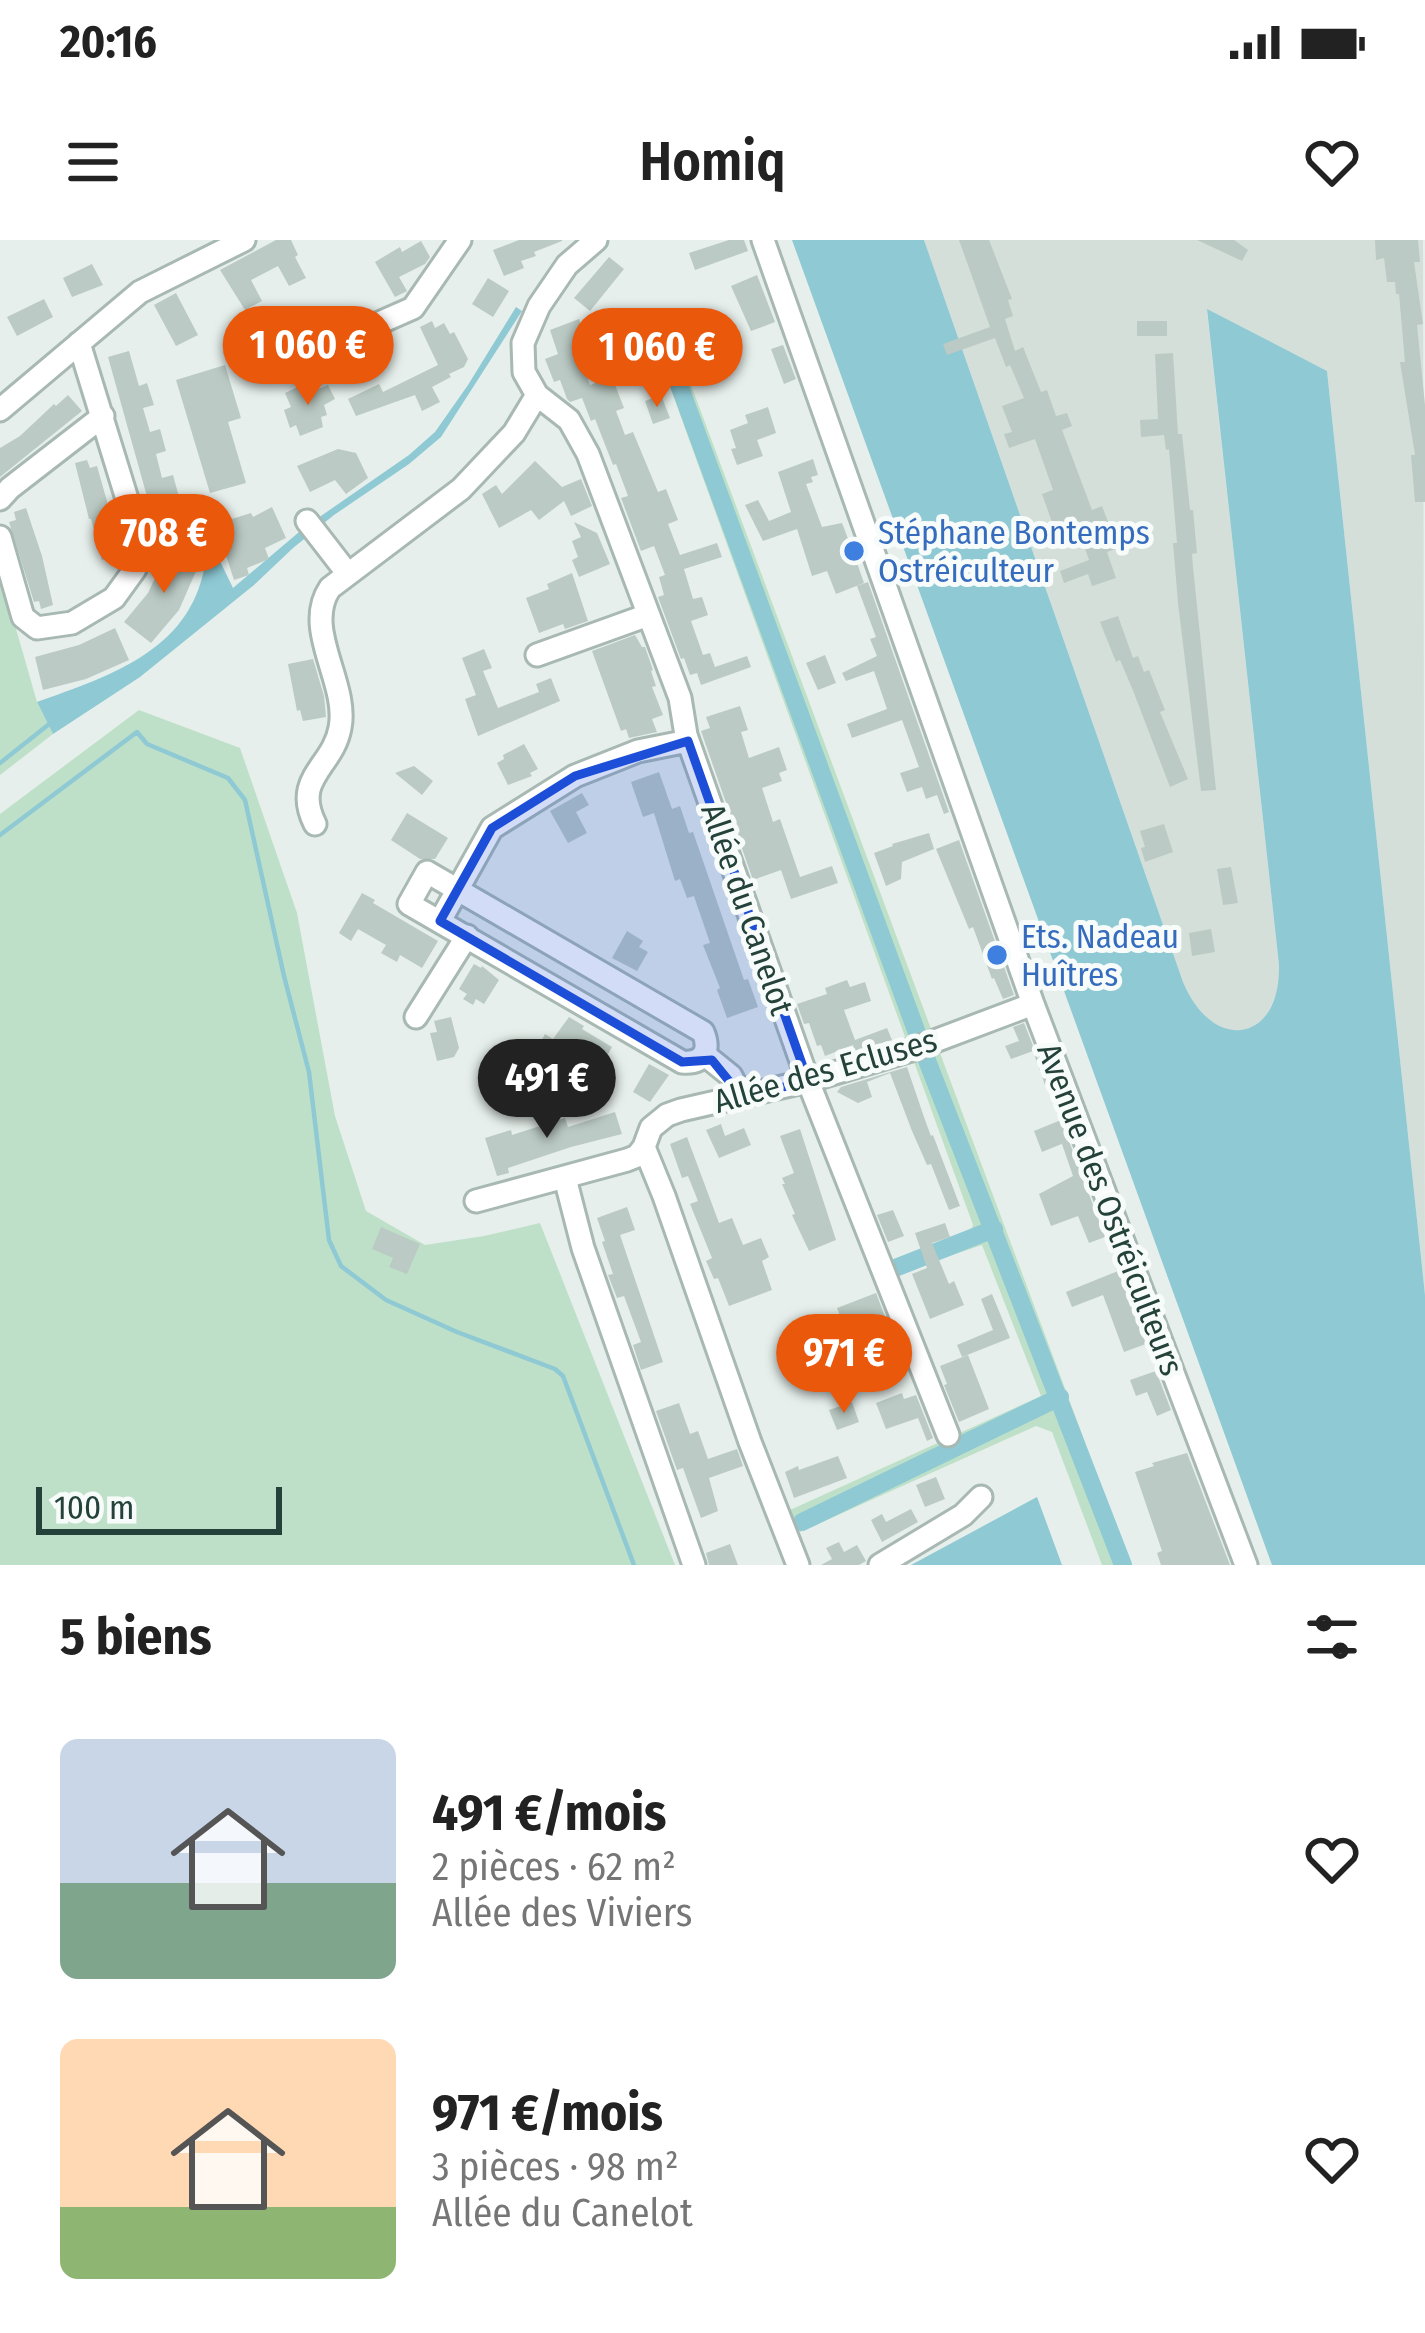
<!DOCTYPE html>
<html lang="fr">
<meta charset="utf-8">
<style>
body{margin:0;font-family:"Fira Sans Condensed",sans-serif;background:#f2f2f2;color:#222;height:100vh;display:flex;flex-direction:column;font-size:45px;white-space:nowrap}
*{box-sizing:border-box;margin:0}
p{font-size:39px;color:#767676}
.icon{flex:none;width:66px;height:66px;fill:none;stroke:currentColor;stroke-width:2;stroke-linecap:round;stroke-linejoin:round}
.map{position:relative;height:1325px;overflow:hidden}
.details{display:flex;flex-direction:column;background:#fff;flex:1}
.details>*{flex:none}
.scale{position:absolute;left:36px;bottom:30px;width:246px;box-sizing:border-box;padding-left:12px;border:6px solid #24423a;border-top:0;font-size:33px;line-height:42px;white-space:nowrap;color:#24423a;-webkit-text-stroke:9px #f7fbf9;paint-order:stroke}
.price{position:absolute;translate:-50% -102px;padding:0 27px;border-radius:42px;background:#ea580c;color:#fff;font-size:39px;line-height:78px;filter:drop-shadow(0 3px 6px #0008)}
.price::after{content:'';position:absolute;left:50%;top:72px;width:36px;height:27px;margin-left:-18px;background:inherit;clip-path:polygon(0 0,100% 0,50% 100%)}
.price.active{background:#222;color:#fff}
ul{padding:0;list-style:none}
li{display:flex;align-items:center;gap:36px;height:300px;padding:0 60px}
li span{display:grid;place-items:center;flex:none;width:336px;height:240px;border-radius:18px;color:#555}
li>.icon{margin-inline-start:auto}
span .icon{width:144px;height:144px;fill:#fffc;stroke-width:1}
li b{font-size:51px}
h2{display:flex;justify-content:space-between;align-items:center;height:144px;padding:0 60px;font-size:51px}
.status{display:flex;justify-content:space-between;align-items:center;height:84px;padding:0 60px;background:#fff;direction:ltr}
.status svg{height:33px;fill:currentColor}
header{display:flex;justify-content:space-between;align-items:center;height:156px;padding:0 60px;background:#fff;font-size:54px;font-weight:600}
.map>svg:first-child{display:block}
</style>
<div class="status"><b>20:16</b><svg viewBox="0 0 49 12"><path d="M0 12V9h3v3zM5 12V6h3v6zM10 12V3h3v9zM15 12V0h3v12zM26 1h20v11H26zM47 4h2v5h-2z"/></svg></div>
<header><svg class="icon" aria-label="menu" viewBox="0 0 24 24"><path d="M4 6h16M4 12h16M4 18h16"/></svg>Homiq<svg class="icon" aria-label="heart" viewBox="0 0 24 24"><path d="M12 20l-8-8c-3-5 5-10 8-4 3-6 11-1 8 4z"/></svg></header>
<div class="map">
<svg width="1425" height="1325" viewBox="0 0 1425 1325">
<rect width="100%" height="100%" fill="#e6efeb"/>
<path fill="#d4dfda" d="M924,0H1423L1425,1055L1327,131L1207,71L1279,725L1280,745L1266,778L1247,790H1227L1205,778L1192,764L1183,742Z"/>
<path fill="#bfe0c8" d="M675,102L1079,1186L1130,1325H1102L1052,1192L1036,1186L800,1292L790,1270L1041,1156L982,1005L890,1036L885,1022L970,993L973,985L656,108Z
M0,333L37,462L53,494L0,535Z
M139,470L240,508L297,673L335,876L366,971L425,1005L484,996L540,983L675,1325H0V574Z"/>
<path fill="#8ec9d4" d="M792,0H924L1183,742C1212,813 1281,804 1279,725L1207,69L1327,131L1425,1055V1325H1272Z
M516,67L522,71L441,197L409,224L334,275L293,308L254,345L140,437L53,494L37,462C112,435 196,409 206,316L216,313L233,348L305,287L409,215L435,192L468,145Z
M1037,1257L1062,1325H911Z"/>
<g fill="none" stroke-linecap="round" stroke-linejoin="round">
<path stroke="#8ec9d4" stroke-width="4.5" d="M0,523L48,485
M0,595L137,492L147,504L228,538L245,560L284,736L309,832L329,1000L341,1026L386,1060L457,1092L555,1129L563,1136L634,1325"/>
<path stroke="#8ec9d4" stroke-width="18" d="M663,101L928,823L1123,1325
M890,1030L994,989
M802,1282L1060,1157"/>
</g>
<path fill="#bbcac4" d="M276,0H291L298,15L295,17L306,38L289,46L278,26L251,40L262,61L245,70L220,30Z
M519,0H562V1L534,12L536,16L521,21L524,28L504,36L493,10Z
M729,0H744L748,11L695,30L689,13Z
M959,0H989L1012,59L1008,60L1013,76L1005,79L1015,111L1023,107L1041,152L1047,150L1056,176L1067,173L1072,186L1062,190L1092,270L1102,266L1118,308L1107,312L1116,338L1092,346L1088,334L1064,343L1060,331L1089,320L1079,292L1058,299L1042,254L1053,250L1035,199L1009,208L1004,194L1012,192L1002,166L1024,158L1010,125L1006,127L995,98L947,115L943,104L990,87Z
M1197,0H1234L1248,10L1242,21Z
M1375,0H1418L1420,22H1414L1423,84L1417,85L1425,165V262H1415L1411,215H1415L1400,122H1405L1399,54H1396L1395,42H1387L1384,18L1376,20Z
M421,1L430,17L425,24L399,37L407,51L395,57L375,22L400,7L402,12Z
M609,17L624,29L590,71L574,58Z
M92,24L103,45L72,57L63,38Z
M757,35L775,82L751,91L731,46Z
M488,38L509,51L493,77L472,64Z
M176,53L198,95L176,106L154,65Z
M44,59L53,77L17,96L7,77Z
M579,79L588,103L576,107L590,145L612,137L624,168L616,171L625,195L633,192L658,252L666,249L678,280L668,284L680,315L717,303L722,317L684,329L693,359L702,357L708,375L691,381L703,415L710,413L715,427L747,416L751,427L701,445L697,433L690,435L684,418L681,419L658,357L664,355L659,337L665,335L654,306L641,311L621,258L628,256L616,224L613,225L595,179L591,181L582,158L570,162L567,159L560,140L554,142L545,119L558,114L550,90Z
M432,81L435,88L444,83L450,94L454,92L468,119L464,127L449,134L451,137L432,147L440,162L422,171L415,155L356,176L348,159L379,144L383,152L438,125L420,87Z
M1137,81H1167V96H1137Z
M292,82L301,99L263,120L254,103Z
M783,105L796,139L784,144L771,109Z
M129,111L139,146L147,143L154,165L143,168L150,192L160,189L166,211L156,214L162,238L173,235L179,257L168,260L172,273L153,278L108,117Z
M1173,113L1178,194H1182L1190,270H1193L1197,313L1192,314L1193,327L1216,550L1201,551L1178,363L1173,303H1177L1169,209L1166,210L1164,195L1141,197L1140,180L1158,179L1155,114Z
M225,125L241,178L228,182L246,243L210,253L176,140Z
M302,145L307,154L328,145L335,159L324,165L327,175L321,177L323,187L300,196L296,185L290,188L284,170L291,167L285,153Z
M68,155L82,171L0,237V208L20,196L54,164L56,166Z
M661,155L670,178L653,184L645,161Z
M768,167L776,193L757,200L763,216L737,225L731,209L736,208L730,190L748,183L745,175Z
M338,209L356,213L368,238L346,254L335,240L310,252L297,226Z
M813,219L818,235L811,237L813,242L806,244L822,287L842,283L850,304L854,302L860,319L856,320L864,343L836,354L827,331L812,336L797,289L763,301L745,265L758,260L769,281L791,272L778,232Z
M87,220L90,228L97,226L120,307L113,309L115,317L102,320L91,279H89L75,223Z
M535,221L562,247L581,239L592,266L571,276L564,261L539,280L531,270L499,288L482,254L496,245L502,254Z
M272,267L286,298L265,308L269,319L247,328L249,335L234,340L216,284L251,273L253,277Z
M26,268L42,316L53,365L41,369L39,361L34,362L9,282L16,280L14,272Z
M574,282L597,293L610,324L579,337L572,320L578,317L572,301L581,297Z
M169,308L200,322L179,370L151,403L124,382L148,353Z
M572,333L588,381L565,389L563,384L539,393L526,358L549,349L547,344Z
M868,342L949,572L944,574L937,555L926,559L922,547L907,552L900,533L919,527L902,480L852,498L847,484L887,469L874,431L846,441L842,433L877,416L870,399L876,397L857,346Z
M1118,376L1133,418L1138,416L1144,432L1149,430L1165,470L1160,472L1188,539L1170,547L1132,448L1120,420L1116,422L1100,382Z
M115,388L129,420L86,439L43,450L35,417L79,405Z
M635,395L642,407H645L653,430L651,431L656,446L652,447L663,475L652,479L657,492L629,498L626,489L621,491L592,411Z
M484,409L492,428L483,431L498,468L539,452L536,444L551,438L560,461L478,496L465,459L476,455L462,418Z
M825,415L836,443L818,450L806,423Z
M313,419L324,456L326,477L303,481L300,470L297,471L288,424Z
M740,466L748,490L741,492L749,518L779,507L787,530L779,533L782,541L762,548L773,582L780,579L800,637L832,626L838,643L791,659L781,630L753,640L701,491L710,488L706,477Z
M524,504L538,529L530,533L532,536L508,545L497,523L504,519L503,515Z
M414,526L433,541L422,555L395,533Z
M659,532L672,569L680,566L689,593L693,592L744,740L748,739L758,767L727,778L717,750L720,748L703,705L710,703L694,656L687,658L680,639L675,641L654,573L643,577L631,542Z
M582,553L589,565L576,572L587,593L568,603L550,571Z
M407,573L448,598L435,619H420L391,600Z
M1164,584L1173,612L1145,622L1141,608L1145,607L1140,591Z
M929,593L934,609L902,622L901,639L886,646L874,613L893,606L892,604Z
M959,600L1014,755L1003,759L994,738L992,739L973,687L969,689L936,609Z
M1231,627L1238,663L1223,665L1217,629Z
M362,653L375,660L373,663L438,701L422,728L400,715L397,722L381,713L386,705L358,689L351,701L339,693Z
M1211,689L1215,712L1192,716L1189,693Z
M627,691L643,701L639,707L648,712L637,731L612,718Z
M474,724L481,728L482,726L499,740L484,764L476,759L473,765L463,759L467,754L459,749Z
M847,740L850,747L865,742L871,761L844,770L855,800L887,788L892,800L855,811L853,805L825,816L821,805L817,806L809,783L804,784L797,764L827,754L825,748Z
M451,777L459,808L454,817L437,821L430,793L437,792L434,781Z
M569,777L584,786L582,789L612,807L597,834L567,816L561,827L535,812L545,794L553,799Z
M1024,783L1048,844L1045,845L1033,811L1011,819L1005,806L1019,801L1013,787Z
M649,824L669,835L650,862L633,852Z
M907,827L925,880L931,896L933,895L960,966L949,970L931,924L927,925L912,891L890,833L867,842L872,857L858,863L837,852L841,847Z
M615,872L622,894L571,907L508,928L509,933L497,936L485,898L511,890L512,895L565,878L568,887Z
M1061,880L1069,901L1042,912L1034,891Z
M721,884L725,896L744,888L751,905L719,918L706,890Z
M800,889L836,1000L809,1011L792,975L795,974L782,944H785L782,938L794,933L780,896Z
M687,897L719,983L732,978L743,1005L761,998L769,1017L762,1021L772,1050L729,1066L718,1038L714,1039L706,1021L712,1018L690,964L698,961L688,936L682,938L670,904Z
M1069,901L1105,997L1089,1003L1078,976L1051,986L1039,954L1073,936L1062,904Z
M627,967L635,990L620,995L663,1122L641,1130L633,1105L641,1102L624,1056L617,1058L608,1035L613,1034L602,1002L605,1001L597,978Z
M893,970L904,996L888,1002L877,975Z
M945,983L950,997L932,1003L949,1044L954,1041L964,1065L930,1079L912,1034L927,1028L915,993Z
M381,987L420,1004L407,1034L389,1027L393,1018L372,1009Z
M1118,1031L1146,1104L1124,1112L1103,1055L1072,1067L1066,1052Z
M876,1053L896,1105L857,1120L837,1068Z
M992,1054L1010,1098L962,1117L957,1105L993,1090L981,1059Z
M968,1115L989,1169L959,1182L944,1145L947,1144L940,1126Z
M1156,1131L1171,1170L1157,1176L1147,1152L1136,1156L1130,1140Z
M902,1153L904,1159L916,1155L933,1198L927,1201L918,1178L886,1189L876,1163Z
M852,1162L859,1182L837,1190L829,1170Z
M679,1163L690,1194L698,1191L708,1219L737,1209L743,1226L709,1238L718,1271L701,1278L683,1228L677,1230L656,1171Z
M1187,1213L1230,1325H1161L1157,1313L1162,1311L1135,1232L1154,1226L1152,1223Z
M838,1216L847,1238L794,1258L785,1232L798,1226L799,1230Z
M936,1237L945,1259L925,1267L916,1245Z
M911,1269L918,1282L882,1302L871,1280L882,1274L886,1282Z
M839,1302L844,1312L857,1305L866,1321L859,1325H821L832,1319L826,1308Z
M730,1304L738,1325H709L706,1313Z"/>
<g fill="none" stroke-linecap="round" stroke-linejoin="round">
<g stroke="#a8b8b2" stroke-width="27">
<path id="minor" d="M763,0L1033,764L1246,1325
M320,109L413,68L460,0
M537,155L569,180L588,214L680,458L686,495L808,841L948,1195
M0,170L140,52L244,0
M0,259L10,248L103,176
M307,281L348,334
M0,297L23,377L37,388L72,383L114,358L135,329L139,316V298L79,103
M537,415L648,375
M315,584C292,538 333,527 340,488C349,443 302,389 330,348L461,249L514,193L537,155L524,132L523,103L539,66L567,25L596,0
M427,632L703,792C711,811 703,824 682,822L409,664Z
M440,681L492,588L575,536L638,511L688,501
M416,777L467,696
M705,815L731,836L742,857
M565,938L583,1008L694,1325
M476,961L627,920L637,916L644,907
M798,1325L750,1202L664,956L644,907L651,888L667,875L681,870L808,841L911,810L1033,764
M880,1325L963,1275L981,1257"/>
</g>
<use href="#minor" stroke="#fff" stroke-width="21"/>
</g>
<path fill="#1d4ed8" fill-opacity="0.2" stroke="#1d4ed8" stroke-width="9" stroke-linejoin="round" d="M688,501L808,841L742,857L712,820L682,822L440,681L492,588L575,536Z"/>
<g fill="#3f7fe0" stroke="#f7fbf9" stroke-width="4.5">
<circle cx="854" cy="311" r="12"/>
<circle cx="997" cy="715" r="12"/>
</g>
<g text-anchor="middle" stroke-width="10" stroke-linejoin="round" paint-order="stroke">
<g font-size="33" fill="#366cbe" stroke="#f7fbf9" text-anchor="start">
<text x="878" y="304">Stéphane Bontemps<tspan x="878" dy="38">Ostréiculteur</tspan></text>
<text x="1021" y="708">Ets. Nadeau<tspan x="1021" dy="38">Huîtres</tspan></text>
</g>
<g font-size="33" fill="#24423a" stroke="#f7fbf9">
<text transform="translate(748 669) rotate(71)" y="12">Allée du Canelot</text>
<text transform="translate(825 830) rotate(-16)" y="12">Allée des Ecluses</text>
<text transform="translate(1111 969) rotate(69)" y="12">Avenue des Ostréiculteurs</text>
</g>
</g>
</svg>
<div class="scale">100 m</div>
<b class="price" style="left:308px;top:168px">1 060 €</b>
<b class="price" style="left:657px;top:170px">1 060 €</b>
<b class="price" style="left:164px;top:356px">708 €</b>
<b class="price active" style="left:547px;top:901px">491 €</b>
<b class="price" style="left:844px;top:1176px">971 €</b>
</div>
<section class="details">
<h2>5 biens<svg class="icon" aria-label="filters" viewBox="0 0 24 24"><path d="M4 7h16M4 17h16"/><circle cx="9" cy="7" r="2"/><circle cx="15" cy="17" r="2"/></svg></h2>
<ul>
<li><span style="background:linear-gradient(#c9d6e8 60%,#7fa58c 0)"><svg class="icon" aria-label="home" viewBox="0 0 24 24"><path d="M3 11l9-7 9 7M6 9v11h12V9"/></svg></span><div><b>491 €/mois</b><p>2 pièces · 62 m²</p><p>Allée des Viviers</p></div><svg class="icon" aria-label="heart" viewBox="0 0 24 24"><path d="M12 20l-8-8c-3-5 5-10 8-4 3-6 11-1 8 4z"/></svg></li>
<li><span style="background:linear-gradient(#ffd9b3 70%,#8fb573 0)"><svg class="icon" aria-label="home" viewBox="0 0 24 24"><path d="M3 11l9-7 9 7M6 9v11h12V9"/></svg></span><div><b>971 €/mois</b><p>3 pièces · 98 m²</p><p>Allée du Canelot</p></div><svg class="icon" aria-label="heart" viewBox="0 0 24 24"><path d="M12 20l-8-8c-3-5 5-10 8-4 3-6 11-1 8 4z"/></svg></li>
</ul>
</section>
